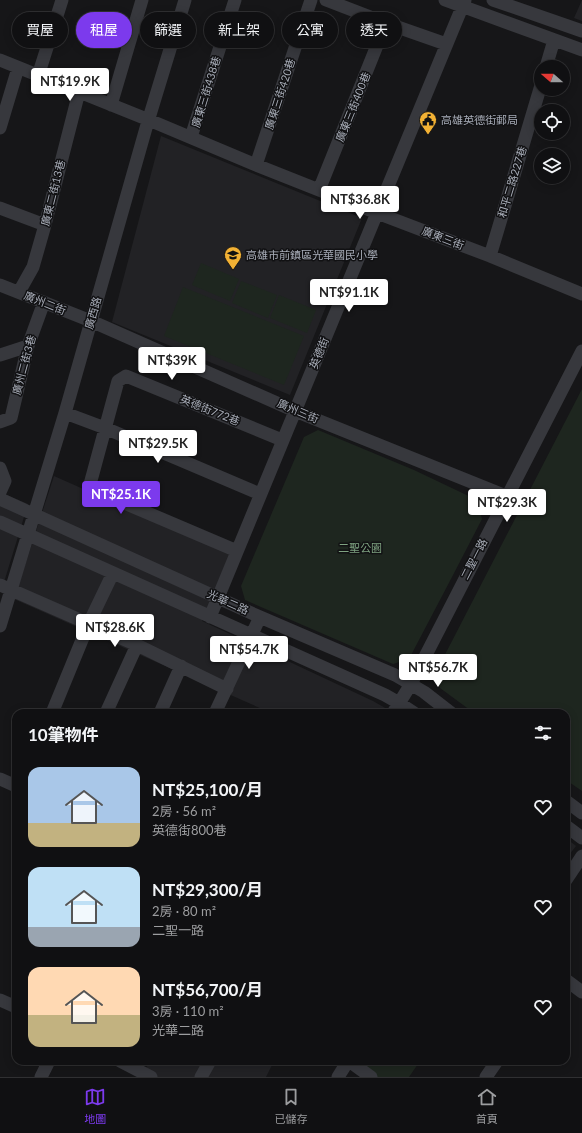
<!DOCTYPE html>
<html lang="zh-TW">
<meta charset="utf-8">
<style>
body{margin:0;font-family:Lato,"Noto Sans TC",sans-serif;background:#19191b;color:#f1f3f6;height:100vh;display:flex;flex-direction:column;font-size:15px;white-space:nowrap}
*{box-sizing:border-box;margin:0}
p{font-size:13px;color:#9c9d9f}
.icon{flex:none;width:22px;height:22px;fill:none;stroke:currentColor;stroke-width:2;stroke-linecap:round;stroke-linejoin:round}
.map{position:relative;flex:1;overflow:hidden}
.details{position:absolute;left:12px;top:709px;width:558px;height:356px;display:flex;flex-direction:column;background:#101012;border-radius:12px;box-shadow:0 2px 10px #0003,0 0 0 1px #303032}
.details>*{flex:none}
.hud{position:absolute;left:12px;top:12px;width:558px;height:36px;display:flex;gap:8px}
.needle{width:26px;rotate:290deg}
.fabs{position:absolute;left:534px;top:60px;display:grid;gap:8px}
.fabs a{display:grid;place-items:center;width:36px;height:36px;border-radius:50%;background:#101012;box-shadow:0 2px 10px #0003,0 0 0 1px #303032;font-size:20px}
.price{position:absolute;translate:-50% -34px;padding:0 9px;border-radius:4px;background:#fff;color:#222;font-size:13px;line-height:26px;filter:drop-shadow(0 1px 2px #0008)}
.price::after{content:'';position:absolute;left:50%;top:24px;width:12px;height:9px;margin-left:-6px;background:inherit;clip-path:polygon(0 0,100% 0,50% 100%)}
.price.current{background:#7c3aed;color:#fff}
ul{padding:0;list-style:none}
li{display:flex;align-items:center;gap:12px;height:100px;padding:0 16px}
li span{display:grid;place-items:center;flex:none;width:112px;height:80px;border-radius:12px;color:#555}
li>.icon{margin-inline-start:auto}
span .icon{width:48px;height:48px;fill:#fffc;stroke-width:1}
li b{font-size:17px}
h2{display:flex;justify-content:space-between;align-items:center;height:48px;padding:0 16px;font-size:17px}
.tag{padding:0 14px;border-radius:18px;background:#101012;box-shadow:0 2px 10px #0003,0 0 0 1px #303032;font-size:14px;line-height:36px}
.tag.current{background:#7c3aed;color:#fff}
.menu{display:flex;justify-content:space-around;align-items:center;height:56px;border-top:1px solid #303032;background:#101012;font-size:11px;color:#9c9d9f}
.menu a{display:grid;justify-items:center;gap:2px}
.menu .current{color:#7c3aed}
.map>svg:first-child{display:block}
</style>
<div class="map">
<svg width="582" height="1077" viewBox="0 0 582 1077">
<rect width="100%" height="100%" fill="#161618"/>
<path fill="#222225" d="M582,0V21L574,18Z
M161,136L362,218L290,395L112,322Z
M54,476L230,554L202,621L373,701L394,713H271L14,599Z
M0,492L28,504L1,592L0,591Z
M566,838L576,846L566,859Z
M150,1061H274L266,1077H141Z"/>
<path fill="#1e261f" d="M201,263L239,279L230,301L192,285Z
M241,281L277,295L268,318L232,303Z
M183,287L304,336L284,385L164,336Z
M279,295L316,310L307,333L270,318Z
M582,389V791L566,780V713H474L440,688L435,674Z
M318,430L414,470L477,500L482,519L452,577L409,659L393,664L245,600L241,586L304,437Z
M362,1061H420L409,1077H376L362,1067Z"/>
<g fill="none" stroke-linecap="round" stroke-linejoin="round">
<path stroke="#37383d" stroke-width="13" d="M326,0L386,23L446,44
M445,0L582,50
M493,0L582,31
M0,60L149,120L256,165L377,213L490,256L582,294
M546,67L554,40
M38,76L62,0
M111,105L142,0
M0,128L18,68
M191,137L235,0
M256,165L311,0
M319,190L386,23
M0,208L45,225
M490,256L541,85
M0,285L91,321L295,411L506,496
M19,292L33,267L45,225L79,92
M0,355L28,346
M65,413L105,428L260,494
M0,422L11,418L28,346L44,302
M0,468L5,481L0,492
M0,499L260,617L395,675L424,692L451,713
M0,522L385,695L399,703L414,713
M237,551L89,488L118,381L126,376L282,440
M0,585L137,645L227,689
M210,617L465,0
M0,626L65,413L146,128L185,0
M52,713L89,623L113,573
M106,713L137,645
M160,713L181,666
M215,713L260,617
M393,713L411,684L582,351
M0,779L16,786
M566,801L582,813
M566,826L582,838
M566,880L582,856
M566,980L582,992
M0,1000L16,1007
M120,1061L151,1077
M349,1061L371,1077
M41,1077L49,1061
M201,1077L210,1061
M338,1077L348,1061
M486,1077L497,1061"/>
</g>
<defs>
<g id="civic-pin" transform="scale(0.9)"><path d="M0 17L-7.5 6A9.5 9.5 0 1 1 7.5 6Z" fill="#f2b134" stroke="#111113"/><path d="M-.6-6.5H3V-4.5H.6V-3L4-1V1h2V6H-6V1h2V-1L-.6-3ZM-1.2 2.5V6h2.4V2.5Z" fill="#111"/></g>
<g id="school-pin" transform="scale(0.9)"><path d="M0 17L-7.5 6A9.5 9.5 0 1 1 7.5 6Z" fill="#f2b134" stroke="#111113"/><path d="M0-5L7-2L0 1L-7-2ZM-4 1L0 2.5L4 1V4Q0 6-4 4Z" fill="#111"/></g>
</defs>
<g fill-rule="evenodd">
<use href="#civic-pin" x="428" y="120"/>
<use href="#school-pin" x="233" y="255"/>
</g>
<g text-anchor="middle" stroke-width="3" stroke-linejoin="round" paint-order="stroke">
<g font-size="11" fill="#a8adb8" stroke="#111113">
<text transform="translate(206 92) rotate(-73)" y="4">廣東三街438巷</text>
<text transform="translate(280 94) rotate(-72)" y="4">廣東三街420巷</text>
<text transform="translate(353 107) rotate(-68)" y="4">廣東三街400巷</text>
<text transform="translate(512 182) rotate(-73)" y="4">和平二路227巷</text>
<text transform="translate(53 193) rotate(-76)" y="4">廣東二街13巷</text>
<text transform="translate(443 238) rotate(21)" y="4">廣東三街</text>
<text transform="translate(45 303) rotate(22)" y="4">廣州二街</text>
<text transform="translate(93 313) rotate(-74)" y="4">廣西路</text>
<text transform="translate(319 353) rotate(-68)" y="4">英德街</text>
<text transform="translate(24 365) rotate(-75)" y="4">廣州二街3巷</text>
<text transform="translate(210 410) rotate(22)" y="4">英德街772巷</text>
<text transform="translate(298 411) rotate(23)" y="4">廣州三街</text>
<text transform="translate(474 559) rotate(-63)" y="4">二聖一路</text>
<text transform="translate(228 602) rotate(24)" y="4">光華二路</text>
</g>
<g font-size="11" fill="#a8adb8" stroke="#111113" text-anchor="start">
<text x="441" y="124">高雄英德街郵局</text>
<text x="246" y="259">高雄市前鎮區光華國民小學</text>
</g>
<g font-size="11" fill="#7fa381" stroke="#111113">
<text x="360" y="552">二聖公園</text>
</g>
</g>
</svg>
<div class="fabs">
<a><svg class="needle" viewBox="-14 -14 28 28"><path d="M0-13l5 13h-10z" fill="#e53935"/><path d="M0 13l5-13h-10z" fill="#9c9d9f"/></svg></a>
<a><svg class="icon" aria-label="locate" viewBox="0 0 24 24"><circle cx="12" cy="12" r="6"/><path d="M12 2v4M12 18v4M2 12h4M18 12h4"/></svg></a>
<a><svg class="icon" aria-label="layers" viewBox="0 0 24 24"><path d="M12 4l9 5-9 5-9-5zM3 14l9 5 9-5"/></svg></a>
</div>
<b class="price" style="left:70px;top:102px">NT$19.9K</b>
<b class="price" style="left:360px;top:220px">NT$36.8K</b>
<b class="price" style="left:349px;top:313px">NT$91.1K</b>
<b class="price" style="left:172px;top:381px">NT$39K</b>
<b class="price" style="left:158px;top:464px">NT$29.5K</b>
<b class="price current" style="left:121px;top:515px">NT$25.1K</b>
<b class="price" style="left:507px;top:523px">NT$29.3K</b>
<b class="price" style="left:115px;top:648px">NT$28.6K</b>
<b class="price" style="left:249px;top:670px">NT$54.7K</b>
<b class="price" style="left:438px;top:688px">NT$56.7K</b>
<div class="hud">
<a class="tag">買屋</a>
<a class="tag current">租屋</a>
<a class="tag">篩選</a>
<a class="tag">新上架</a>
<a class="tag">公寓</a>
<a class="tag">透天</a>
</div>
<section class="details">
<h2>10筆物件<svg class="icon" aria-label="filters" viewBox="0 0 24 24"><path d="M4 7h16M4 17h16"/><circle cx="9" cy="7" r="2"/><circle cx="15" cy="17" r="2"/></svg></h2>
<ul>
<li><span style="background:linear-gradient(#a9c7e8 70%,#c2b280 0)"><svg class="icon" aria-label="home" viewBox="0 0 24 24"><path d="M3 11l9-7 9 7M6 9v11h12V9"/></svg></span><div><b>NT$25,100/月</b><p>2房 · 56 m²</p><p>英德街800巷</p></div><svg class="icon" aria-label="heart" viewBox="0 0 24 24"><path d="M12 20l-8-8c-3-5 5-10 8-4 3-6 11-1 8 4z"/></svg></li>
<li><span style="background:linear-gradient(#bfe0f5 75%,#9aa5b1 0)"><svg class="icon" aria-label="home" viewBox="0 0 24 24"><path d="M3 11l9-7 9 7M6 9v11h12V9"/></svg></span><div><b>NT$29,300/月</b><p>2房 · 80 m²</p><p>二聖一路</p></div><svg class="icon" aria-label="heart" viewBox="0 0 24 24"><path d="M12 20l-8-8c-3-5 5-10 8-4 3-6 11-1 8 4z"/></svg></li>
<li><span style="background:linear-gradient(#ffd9b3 60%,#c2b280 0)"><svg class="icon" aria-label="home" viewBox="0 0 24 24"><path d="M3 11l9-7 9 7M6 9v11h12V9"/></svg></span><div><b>NT$56,700/月</b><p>3房 · 110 m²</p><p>光華二路</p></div><svg class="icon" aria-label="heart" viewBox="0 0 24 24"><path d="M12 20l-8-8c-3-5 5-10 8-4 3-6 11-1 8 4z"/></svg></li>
</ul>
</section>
</div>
<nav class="menu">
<a class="current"><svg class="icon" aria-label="map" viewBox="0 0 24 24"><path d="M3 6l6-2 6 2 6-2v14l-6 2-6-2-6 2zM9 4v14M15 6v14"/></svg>地圖</a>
<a><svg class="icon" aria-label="saved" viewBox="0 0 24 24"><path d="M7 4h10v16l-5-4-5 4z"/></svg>已儲存</a>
<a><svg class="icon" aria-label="home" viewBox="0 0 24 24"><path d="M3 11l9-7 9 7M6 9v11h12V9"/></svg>首頁</a>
</nav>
